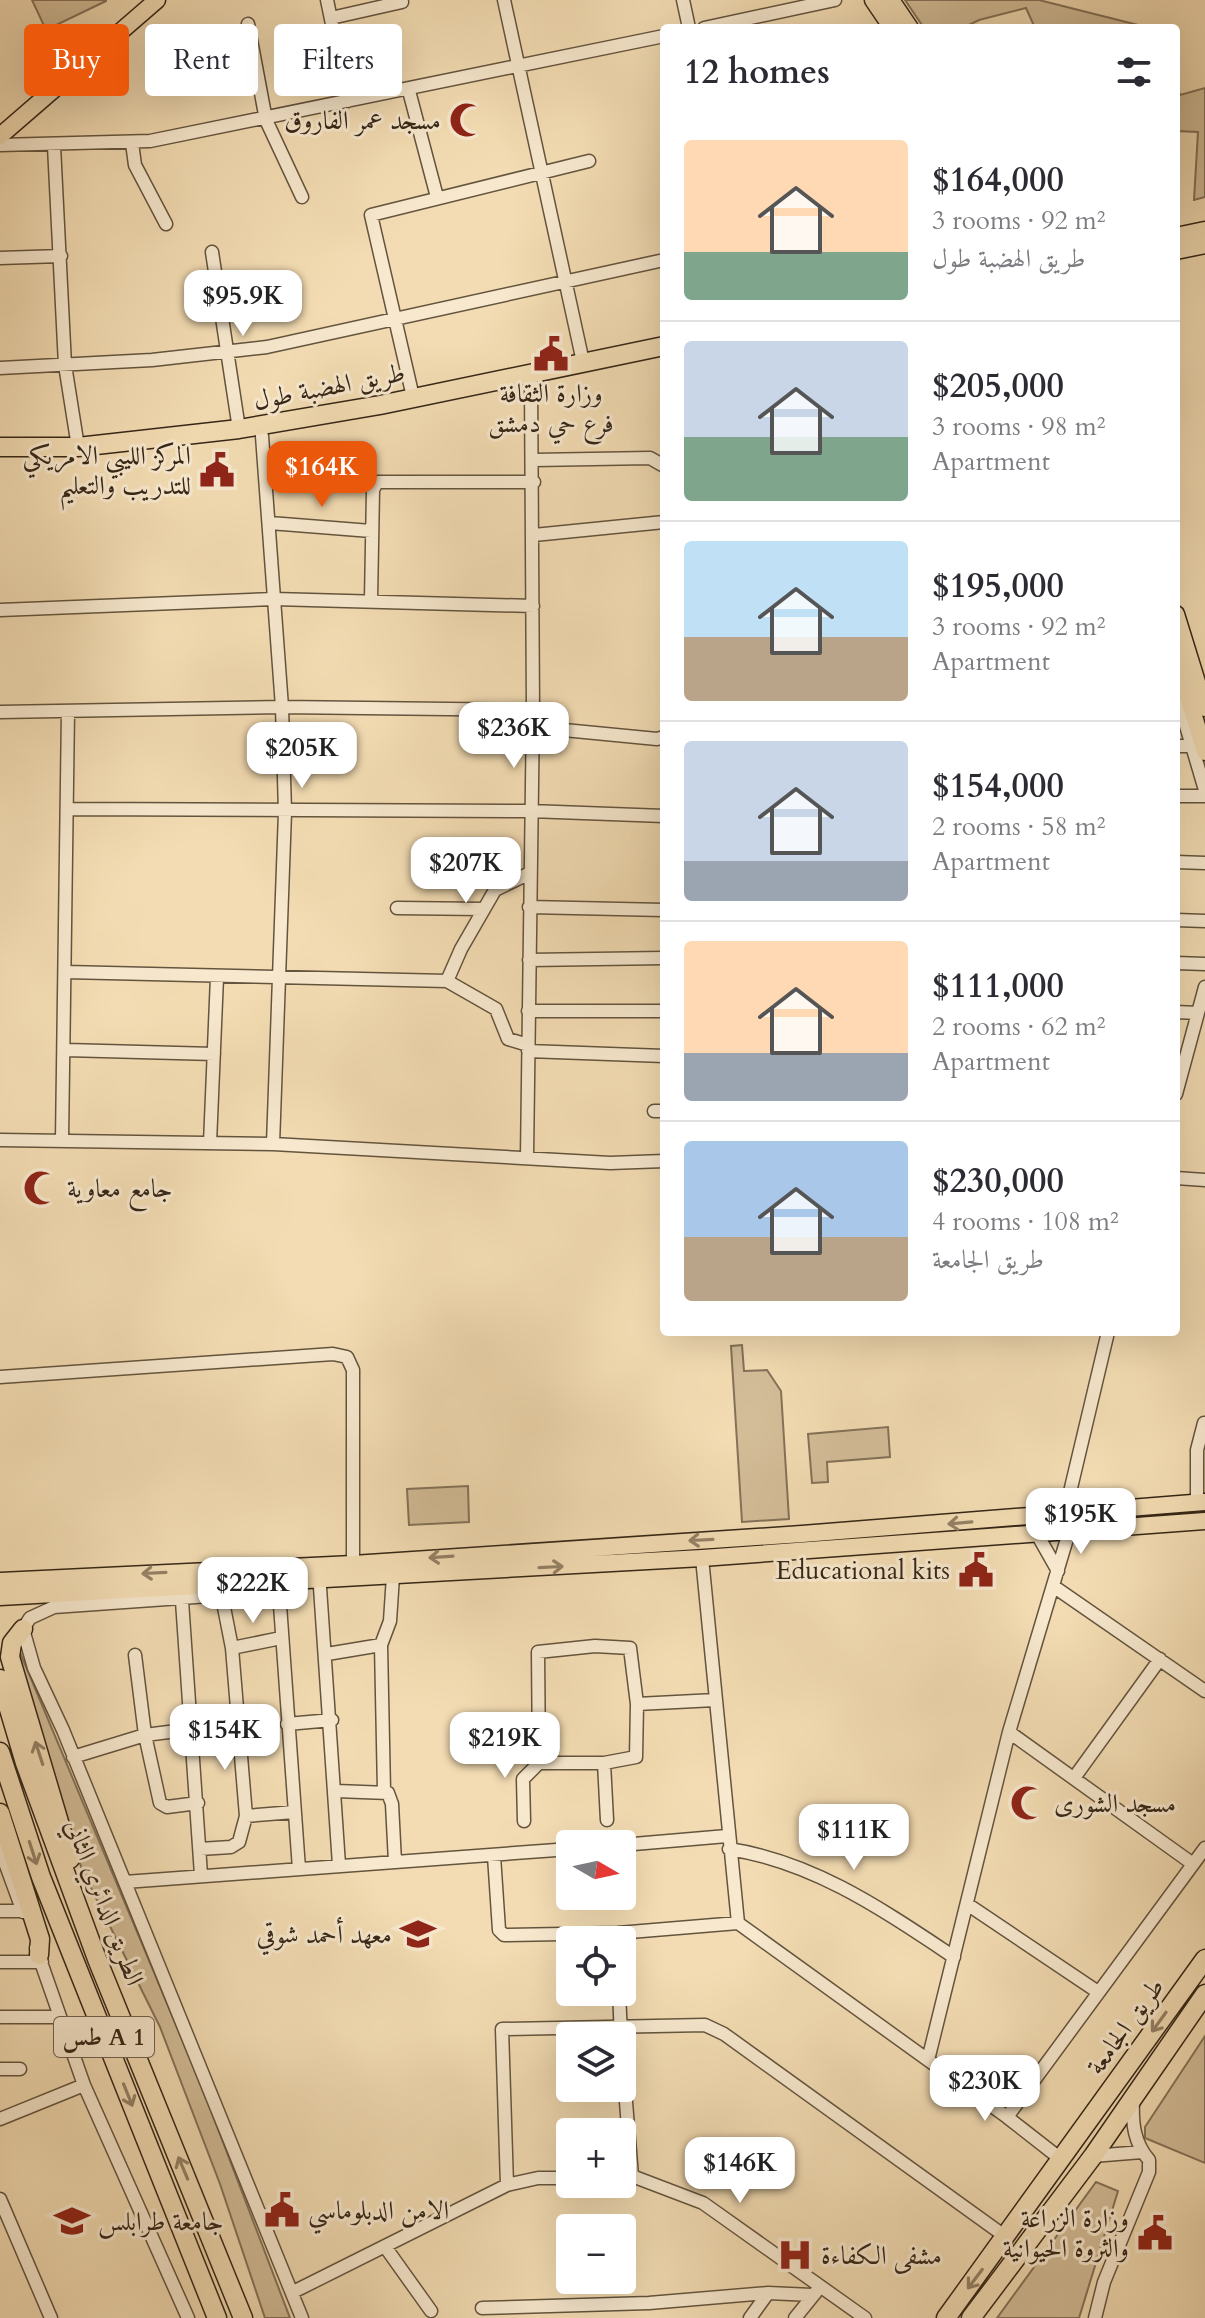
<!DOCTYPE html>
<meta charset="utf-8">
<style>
body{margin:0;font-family:Cardo,Amiri,serif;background:#f2f2f3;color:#2b2b33;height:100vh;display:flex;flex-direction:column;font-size:30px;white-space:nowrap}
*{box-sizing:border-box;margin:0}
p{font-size:26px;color:#7c7c81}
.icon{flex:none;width:44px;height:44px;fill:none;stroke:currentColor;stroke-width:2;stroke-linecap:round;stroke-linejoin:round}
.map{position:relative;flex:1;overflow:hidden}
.details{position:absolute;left:660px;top:24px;width:520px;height:1312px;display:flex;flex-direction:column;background:#fff;border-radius:8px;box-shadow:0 8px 32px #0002}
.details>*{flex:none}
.top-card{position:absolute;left:24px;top:24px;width:516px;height:72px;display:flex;gap:16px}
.needle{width:52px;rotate:99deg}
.controls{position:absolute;left:556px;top:1830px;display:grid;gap:16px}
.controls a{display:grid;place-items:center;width:80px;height:80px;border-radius:8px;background:#fff;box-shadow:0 8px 32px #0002;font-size:40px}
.price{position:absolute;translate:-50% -68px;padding:0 18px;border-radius:16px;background:#fff;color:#222;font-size:26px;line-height:52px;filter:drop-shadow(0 2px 4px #0008)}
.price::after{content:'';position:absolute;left:50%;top:48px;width:24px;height:18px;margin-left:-12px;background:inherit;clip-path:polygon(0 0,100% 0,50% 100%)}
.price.selected{background:#ea580c;color:#fff}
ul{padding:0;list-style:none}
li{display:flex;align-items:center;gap:24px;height:200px;padding:0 24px}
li+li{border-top:2px solid #e1e1e2}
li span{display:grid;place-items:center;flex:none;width:224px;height:160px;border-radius:8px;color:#555}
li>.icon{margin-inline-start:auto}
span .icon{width:96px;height:96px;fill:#fffc;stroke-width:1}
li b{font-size:34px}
h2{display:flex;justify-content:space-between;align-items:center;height:96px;padding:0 24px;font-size:34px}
.chip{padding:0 28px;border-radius:8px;background:#fff;box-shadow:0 8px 32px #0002;font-size:28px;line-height:72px}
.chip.selected{background:#ea580c;color:#fff}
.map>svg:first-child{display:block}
</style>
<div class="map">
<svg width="1205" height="2318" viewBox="0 0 1205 2318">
<rect width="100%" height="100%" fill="#f3dcb3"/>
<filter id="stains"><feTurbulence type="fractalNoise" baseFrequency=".0025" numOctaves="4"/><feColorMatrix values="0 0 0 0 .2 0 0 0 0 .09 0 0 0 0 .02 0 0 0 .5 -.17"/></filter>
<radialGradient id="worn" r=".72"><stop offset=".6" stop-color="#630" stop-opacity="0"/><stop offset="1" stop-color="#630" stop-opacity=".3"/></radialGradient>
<path fill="#d3bd98" stroke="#847258" stroke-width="2" d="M32,0H106V1L46,30Z
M905,0H1039L1150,28H1035L1026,8L979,20L963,28H924Z
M1176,80L1180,95L1205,88V197L1194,200L1198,132L1176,131Z
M742,1345L744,1371L767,1370L781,1391L789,1519L742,1522L731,1346Z
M888,1427L890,1457L827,1462L828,1482L812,1483L808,1434Z
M468,1486L469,1522L409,1525L407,1489Z
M19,1650L202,2087L290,2318H265L220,2184L160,2027L82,1870L17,1657Z
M1205,2036V2163L1145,2138V2127Z
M1096,2182L1118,2191L1079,2318H997Z"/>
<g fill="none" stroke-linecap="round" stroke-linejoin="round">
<g stroke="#64543e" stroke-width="15">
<path id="minor" d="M327,0L348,101
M504,0L583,362
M683,0L689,28
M331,18L402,2
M248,24L266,120L302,197
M704,28L835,0
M409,91L437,197
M132,143L135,165L166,224
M0,145L150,141L664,36
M54,146L65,365L78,447
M212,252L239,429
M0,258L61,256
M0,368L152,360L267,347L664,260
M413,397L371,215L589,161
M262,436L282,707L285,812L273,1144
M534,460L650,458L664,466
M270,523L371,531
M534,535L664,522
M371,600L373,490L377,482H534
M0,610L274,599L533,606
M1176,692L1205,790
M0,712L282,707L533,710
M533,727L657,739L664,737
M1176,746H1193
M1176,796H1205
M69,809L530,811L664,816
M1176,862L1205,863
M529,907L664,910
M397,908L484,909
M1176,920L1205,921
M529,960L664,958
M1176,963L1205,964
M66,972L447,981L496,1009L508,1039L528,1045
M447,981L461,949L495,890L530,873
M528,1011H664
M1176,1012L1198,1013
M66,1050L214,1054
M528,1051L664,1056
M1176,1094L1205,987
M654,1111H664
M0,1140L273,1144L610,1163L664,1161
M62,1140L68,711
M210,1143L217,977
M527,1157L533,710L531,382
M1176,1178L1205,1180
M0,1377L333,1354L347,1357L353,1370V1564
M1197,1502V1450L1204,1423
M1065,1513L1108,1332
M1037,1534L1058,1571
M702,1558L738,1923
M319,1573L339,1865
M278,1576L279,1591L54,1607L30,1618L23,1629L34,1668L63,1730L302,2318
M1053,1586L1205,1691
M279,1591L299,1869
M222,1597L232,1648L246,1816L294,1812
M182,1601L201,1875
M232,1648L281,1638
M327,1654L381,1645
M637,1704L715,1700
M287,1724L332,1720
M1009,1732L1193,1864
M73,1757L145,1735L135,1655
M604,1763L607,1820
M1074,1778L1160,1659
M336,1791L388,1793L392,1804L395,1862
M384,1791L381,1645L390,1621L393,1576
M198,1803L167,1807L160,1803L145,1735L240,1723
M524,1821L523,1779L539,1763H604L636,1757L637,1704L630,1648L595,1646L538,1652L539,1763
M622,1845L727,1836
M0,1849L23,1912
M200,1849L231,1847L239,1842L246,1816
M729,1849C814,1862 883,1910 954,1957
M494,1856L499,1930L504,1935L618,1933L738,1923L1007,2117L1062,2160
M125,1882L570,1849
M967,1904L1098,1992
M0,1911H22
M36,1948L84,2085L188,2318
M0,1962H42
M619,1992L621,2036
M0,2017H60
M622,2053L632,2176
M928,2060L1009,1732L1069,1532
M0,2069H20
M1007,2117L1205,1848
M0,2119L84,2085
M1093,2156L1142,2152
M622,2176H632L703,2203L865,2318
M507,2185L502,2029L705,2025L724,2034L1006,2237
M0,2199L51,2318
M386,2248L431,2311
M293,2292L507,2185L538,2178H570
M482,2308L649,2303L768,2293L812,2295
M750,2318L768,2293
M795,2318L816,2292
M1095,2318L1104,2282L1149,2172V2160C1134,2143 1132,2123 1133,2101"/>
</g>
<g stroke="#352617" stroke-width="19">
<path id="major" d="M873,0L892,28
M891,0L910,28
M0,136L157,0
M1176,614L1205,708
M1176,658L1205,752
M0,1581L353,1564L802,1534L1205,1502
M0,1597L702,1558L1205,1521"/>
</g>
<g stroke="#352617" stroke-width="21">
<path id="highway" d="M1176,237L1205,231
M1176,250L1205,244
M0,447H78L239,429L380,405L664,346
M23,1629L12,1643L10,1657L70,1859
M0,1679L25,1763L97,1959L243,2318
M0,1752L41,1877L217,2318
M0,1813L40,1939L39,1955
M946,2318L1205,1959
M971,2318L1093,2156L1205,1994"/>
</g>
<use href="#minor" stroke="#f7e8ce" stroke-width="12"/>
<use href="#major" stroke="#f3dcb3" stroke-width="16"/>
<use href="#highway" stroke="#f3dcb3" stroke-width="18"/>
</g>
<defs><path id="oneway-shaft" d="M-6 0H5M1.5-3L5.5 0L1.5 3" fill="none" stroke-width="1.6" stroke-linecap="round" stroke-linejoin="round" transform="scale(2)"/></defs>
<g stroke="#948165">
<use href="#oneway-shaft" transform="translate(960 1523) rotate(175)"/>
<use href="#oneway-shaft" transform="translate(701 1540) rotate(177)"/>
<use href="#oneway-shaft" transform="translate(441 1557) rotate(176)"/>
<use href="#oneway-shaft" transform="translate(551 1567) rotate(-3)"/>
<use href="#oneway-shaft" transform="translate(154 1573) rotate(177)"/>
<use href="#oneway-shaft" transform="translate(39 1753) rotate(-108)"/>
<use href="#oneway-shaft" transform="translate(33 1853) rotate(72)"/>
<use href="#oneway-shaft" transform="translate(1159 2022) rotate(126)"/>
<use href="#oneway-shaft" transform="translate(128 2095) rotate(68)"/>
<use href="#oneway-shaft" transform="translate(183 2168) rotate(-113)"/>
<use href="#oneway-shaft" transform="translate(975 2279) rotate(127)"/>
</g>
<defs>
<g id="mosque-bare" transform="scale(2.76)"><path d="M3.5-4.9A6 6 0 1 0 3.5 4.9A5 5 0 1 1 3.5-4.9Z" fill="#8f2418" stroke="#f7e8ce" stroke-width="2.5" paint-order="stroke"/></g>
<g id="civic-bare" transform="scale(2.76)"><path d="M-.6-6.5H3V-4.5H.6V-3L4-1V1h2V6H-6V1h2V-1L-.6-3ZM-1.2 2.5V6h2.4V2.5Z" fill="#8f2418" stroke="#f7e8ce" stroke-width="2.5" paint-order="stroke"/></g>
<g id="university-bare" transform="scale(2.76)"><path d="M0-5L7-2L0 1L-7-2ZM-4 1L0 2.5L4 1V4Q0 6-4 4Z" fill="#8f2418" stroke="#f7e8ce" stroke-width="2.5" paint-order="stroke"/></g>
<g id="hospital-bare" transform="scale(2.76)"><path d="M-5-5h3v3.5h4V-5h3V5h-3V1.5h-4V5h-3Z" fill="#8f2418" stroke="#f7e8ce" stroke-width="2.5" paint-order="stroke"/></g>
</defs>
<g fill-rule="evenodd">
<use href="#mosque-bare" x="467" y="120"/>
<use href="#civic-bare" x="551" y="354"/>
<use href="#civic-bare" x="217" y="470"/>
<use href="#mosque-bare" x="41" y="1188"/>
<use href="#civic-bare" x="976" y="1570"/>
<use href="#mosque-bare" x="1028" y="1803"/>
<use href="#university-bare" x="418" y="1934"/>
<use href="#civic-bare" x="282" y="2210"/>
<use href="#university-bare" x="72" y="2221"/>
<use href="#civic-bare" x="1155" y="2233"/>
<use href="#hospital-bare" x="795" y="2255"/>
</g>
<g text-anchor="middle" stroke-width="6" stroke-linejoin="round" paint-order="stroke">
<rect fill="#f7e8ce" stroke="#6f604e" stroke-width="2" x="54" y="2017" width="100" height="40" rx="6"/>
<g font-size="24" font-weight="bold" fill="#352617">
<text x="104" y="2045">طس A 1</text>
</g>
<g font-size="26" fill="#352617" stroke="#f7e8ce" text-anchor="end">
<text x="441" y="129">مسجد عمر الفاروق</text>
<text x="551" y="402" text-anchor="middle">وزارة الثقافة<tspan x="551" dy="30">فرع حي دمشق</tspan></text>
<text x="191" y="464">المركز الليبي الامريكي<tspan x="191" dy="30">للتدريب والتعليم</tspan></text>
<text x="67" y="1197" text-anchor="start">جامع معاوية</text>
<text x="950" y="1579">Educational kits</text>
<text x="1054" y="1812" text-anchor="start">مسجد الشورى</text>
<text x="392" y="1943">معهد أحمد شوقي</text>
<text x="308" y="2219" text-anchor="start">الامن الدبلوماسي</text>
<text x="1129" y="2227">وزارة الزراعة<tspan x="1129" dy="30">والثروة الحيوانية</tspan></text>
<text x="98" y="2230" text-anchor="start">جامعة طرابلس</text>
<text x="821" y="2264" text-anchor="start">مشفى الكفاءة</text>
</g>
<g font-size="26" fill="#352617" stroke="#f7e8ce">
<text transform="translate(329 386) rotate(-11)" y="9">طريق الهضبة طول</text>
<text transform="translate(105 1902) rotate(69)" y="9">الطريق الدائري الثاني</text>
<text transform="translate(1125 2026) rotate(-54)" y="9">طريق الجامعة</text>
</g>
</g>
<rect width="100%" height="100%" filter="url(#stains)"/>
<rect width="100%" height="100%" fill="url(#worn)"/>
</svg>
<div class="controls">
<a><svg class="needle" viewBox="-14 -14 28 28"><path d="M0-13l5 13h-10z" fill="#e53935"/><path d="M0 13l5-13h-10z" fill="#7c7c81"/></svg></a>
<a><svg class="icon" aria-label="locate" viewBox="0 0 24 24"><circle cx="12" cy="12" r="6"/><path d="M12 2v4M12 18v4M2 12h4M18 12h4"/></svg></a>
<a><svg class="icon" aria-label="layers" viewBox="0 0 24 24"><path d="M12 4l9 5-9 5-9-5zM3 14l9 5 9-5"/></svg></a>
<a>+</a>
<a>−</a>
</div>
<b class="price" style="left:243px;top:338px">$95.9K</b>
<b class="price selected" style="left:322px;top:509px">$164K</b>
<b class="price" style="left:514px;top:770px">$236K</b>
<b class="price" style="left:302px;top:790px">$205K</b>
<b class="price" style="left:466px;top:905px">$207K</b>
<b class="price" style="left:1081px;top:1556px">$195K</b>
<b class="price" style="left:253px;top:1625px">$222K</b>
<b class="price" style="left:225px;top:1772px">$154K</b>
<b class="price" style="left:505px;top:1780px">$219K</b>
<b class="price" style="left:854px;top:1872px">$111K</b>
<b class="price" style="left:985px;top:2123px">$230K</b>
<b class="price" style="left:740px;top:2205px">$146K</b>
<div class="top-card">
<a class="chip selected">Buy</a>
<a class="chip">Rent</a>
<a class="chip">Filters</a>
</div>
<section class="details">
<h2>12 homes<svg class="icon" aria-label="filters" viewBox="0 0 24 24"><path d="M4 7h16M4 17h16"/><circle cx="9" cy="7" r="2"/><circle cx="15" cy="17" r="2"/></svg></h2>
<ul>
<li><span style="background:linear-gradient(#ffd9b3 70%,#7fa58c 0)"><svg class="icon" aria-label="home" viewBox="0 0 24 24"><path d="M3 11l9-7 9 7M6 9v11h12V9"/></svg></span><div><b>$164,000</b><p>3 rooms · 92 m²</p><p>طريق الهضبة طول</p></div></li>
<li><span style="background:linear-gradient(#c9d6e8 60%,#7fa58c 0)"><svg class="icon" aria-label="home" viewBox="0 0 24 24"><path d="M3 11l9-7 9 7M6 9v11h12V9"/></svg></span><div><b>$205,000</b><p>3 rooms · 98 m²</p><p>Apartment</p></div></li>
<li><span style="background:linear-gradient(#bfe0f5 60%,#b9a48a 0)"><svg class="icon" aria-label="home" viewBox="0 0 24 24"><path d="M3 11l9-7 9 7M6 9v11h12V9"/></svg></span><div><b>$195,000</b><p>3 rooms · 92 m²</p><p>Apartment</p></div></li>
<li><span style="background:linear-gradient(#c9d6e8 75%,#9aa5b1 0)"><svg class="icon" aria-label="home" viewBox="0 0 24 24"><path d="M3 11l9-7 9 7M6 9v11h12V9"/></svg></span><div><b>$154,000</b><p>2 rooms · 58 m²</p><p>Apartment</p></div></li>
<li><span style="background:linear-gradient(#ffd9b3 70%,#9aa5b1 0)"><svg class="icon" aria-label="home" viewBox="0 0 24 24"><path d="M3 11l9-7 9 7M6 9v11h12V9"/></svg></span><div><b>$111,000</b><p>2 rooms · 62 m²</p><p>Apartment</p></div></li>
<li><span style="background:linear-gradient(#a9c7e8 60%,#b9a48a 0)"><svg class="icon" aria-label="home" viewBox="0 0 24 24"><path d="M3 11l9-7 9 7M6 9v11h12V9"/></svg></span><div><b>$230,000</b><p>4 rooms · 108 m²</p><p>طريق الجامعة</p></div></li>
</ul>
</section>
</div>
